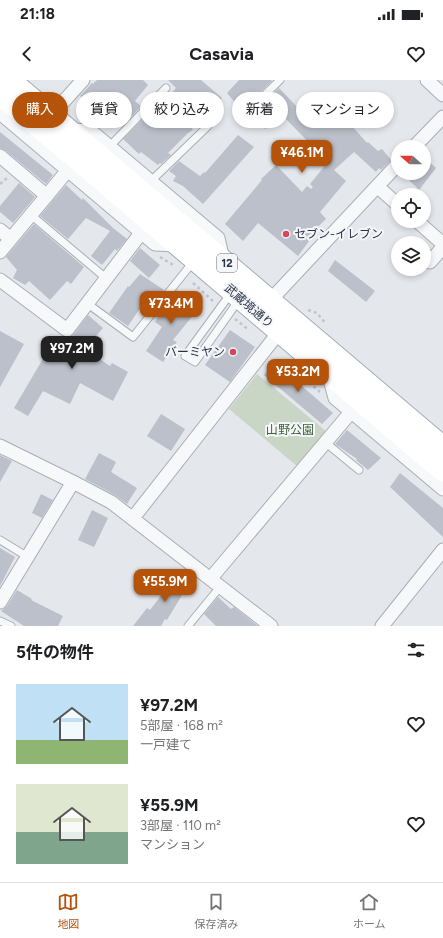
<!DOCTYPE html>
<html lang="ja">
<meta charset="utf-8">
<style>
body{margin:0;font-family:Figtree,"Noto Sans JP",sans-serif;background:#f6f6f6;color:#202124;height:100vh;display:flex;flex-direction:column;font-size:15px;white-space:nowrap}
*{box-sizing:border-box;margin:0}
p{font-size:13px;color:#757577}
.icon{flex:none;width:22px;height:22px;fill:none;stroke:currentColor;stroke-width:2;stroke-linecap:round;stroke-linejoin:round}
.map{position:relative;height:546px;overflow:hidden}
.side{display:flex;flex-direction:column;background:#fff;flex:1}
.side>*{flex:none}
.banner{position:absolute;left:12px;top:12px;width:419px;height:36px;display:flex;gap:8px}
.needle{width:26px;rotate:291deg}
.tools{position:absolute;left:391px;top:60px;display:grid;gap:8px}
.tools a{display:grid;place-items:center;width:40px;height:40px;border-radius:50%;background:#fff;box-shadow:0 2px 6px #0003;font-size:20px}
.price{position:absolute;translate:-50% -34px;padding:0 9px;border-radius:8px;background:#b45309;color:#fff;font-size:13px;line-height:26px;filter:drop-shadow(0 1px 2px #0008)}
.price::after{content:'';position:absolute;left:50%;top:24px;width:12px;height:9px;margin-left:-6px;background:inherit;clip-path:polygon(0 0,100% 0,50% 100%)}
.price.selected{background:#222;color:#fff}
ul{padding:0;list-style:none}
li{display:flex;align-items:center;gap:12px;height:100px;padding:0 16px}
li span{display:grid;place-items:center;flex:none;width:112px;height:80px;border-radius:0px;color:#555}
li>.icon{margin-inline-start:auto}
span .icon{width:48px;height:48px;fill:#fffc;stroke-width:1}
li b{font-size:17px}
h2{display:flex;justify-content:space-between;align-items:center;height:48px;padding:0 16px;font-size:17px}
.tag{padding:0 14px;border-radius:18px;background:#fff;box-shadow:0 2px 6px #0003;font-size:14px;line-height:36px}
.tag.selected{background:#b45309;color:#fff}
.status{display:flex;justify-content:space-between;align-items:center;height:28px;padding:0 20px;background:#fff;direction:ltr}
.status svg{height:11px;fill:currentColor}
header{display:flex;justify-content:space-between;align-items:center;height:52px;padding:0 16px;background:#fff;font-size:18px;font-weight:700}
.dock{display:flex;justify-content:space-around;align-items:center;height:56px;border-top:1px solid #e0e0e0;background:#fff;font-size:11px;color:#757577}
.dock a{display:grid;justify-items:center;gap:2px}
.dock .selected{color:#b45309}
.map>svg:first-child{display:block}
</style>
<div class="status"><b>21:18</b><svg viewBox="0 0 49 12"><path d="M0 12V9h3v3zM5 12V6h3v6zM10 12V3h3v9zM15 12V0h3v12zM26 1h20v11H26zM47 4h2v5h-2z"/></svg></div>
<header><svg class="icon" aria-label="back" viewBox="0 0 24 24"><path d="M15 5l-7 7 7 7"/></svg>Casavia<svg class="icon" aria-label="heart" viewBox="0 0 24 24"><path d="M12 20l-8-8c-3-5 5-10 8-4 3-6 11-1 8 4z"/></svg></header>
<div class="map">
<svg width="443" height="546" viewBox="0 0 443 546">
<rect width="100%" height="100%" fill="#e4e7ec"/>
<path fill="#c9d6c5" d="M257,294L327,352L298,387L229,329Z"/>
<path fill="#bbc0ca" d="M97,0H143L148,5L135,21L141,26L132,36L124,28L109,44L97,33L99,32L80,16L92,3L93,4Z
M168,0H201L222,18L211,30L210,29L191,47L193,50L188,53L168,73L171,75L161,84L160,83L158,85L141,72L139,74L123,59L149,33L152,35L176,8Z
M239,0H271L272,1L245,27L241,23L238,26L227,13Z
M279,8L305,35L320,18L350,48L352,46L367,63L368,62L378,71L382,69L391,80L381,90L379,88L376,92L354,72L334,90L346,101L320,132L326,139L306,158L309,161L298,176L258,143L243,161L225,144L262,100L261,99L276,85L302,112L307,106L311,109L313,107L310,104L328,82L283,36L276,44L265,49L252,34Z
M0,52L53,95L46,104L5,70L0,68Z
M238,55L254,67L203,124L183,106L173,101L176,96L169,91L179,81L200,96L204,92L205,93Z
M424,77L436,88L419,110L402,93H424Z
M19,103L35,117L13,143L0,132V126Z
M66,105L82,120L83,118L113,148L127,159L117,171L115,169L102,185L91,176L110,151L86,138L68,159L40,136Z
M34,144L84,187L71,204L67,201L50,220L29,201L25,205L13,198L17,190L6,177Z
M140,168L160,185L149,198L130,181Z
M335,180L375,211L366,222L328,191Z
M140,194L164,210L151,226L145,221L128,246L109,233L128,206L129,207Z
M177,210L199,228L173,260L177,262L163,282L146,271L162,247L155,242L161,233L159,232Z
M88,235L103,248L85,269L110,286L112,283L128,292L113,321L80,303L70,324L43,311L28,336L14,328L44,277L57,256L65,262L73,255Z
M230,250L255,267L230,302L205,285Z
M0,251L24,264L0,307Z
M274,282L333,333L322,344L264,295Z
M161,334L185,349L171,371L147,356Z
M347,350L381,378L368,390L356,380L357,379L335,364Z
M99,373L116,382L111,392L137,408L127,424L115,415L85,399Z
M0,375L12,381L0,402Z
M400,393L443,428V457L390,407Z
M41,414L53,420L42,438L32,433Z
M92,430L108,438L94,467L78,460Z
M0,468L15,477L0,506Z
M180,491L191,500L167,540L165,539L161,546H133L147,528L150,530Z
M17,510L32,519L31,520L63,536L58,546H24L1,531L7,526Z
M218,517L231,529L234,527L258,546H216L204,534Z"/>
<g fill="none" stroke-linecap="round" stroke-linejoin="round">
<g stroke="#a9aeb7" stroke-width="9">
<path id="service" d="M247,32L280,0
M110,66L166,8
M151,101L208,46
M31,135L107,199
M231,213L185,276L195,282L239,220
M88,224L133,257L193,182
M326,363L359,390
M0,460L28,477
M0,541L11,546
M188,546L220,507"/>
</g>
<g stroke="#a9aeb7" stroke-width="15">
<path id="minor" d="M427,0L443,15
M0,31V33L155,164L178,165
M50,34L65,20L83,0
M70,50L91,51L218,158L223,180
M414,67L443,37
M0,76L47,116
M377,106L398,125
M417,141L443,164
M0,150L11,159
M0,172L68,90
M430,182L443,167
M0,200L67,250L141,153
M265,226L398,84
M329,296L335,318L443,409
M0,366L73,402L111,422L271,546
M133,438L283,247
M211,498L351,332
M0,522L73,402
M382,546L443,470"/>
</g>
<g stroke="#a3abb8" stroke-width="23">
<path id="primary" d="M10,0L443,367
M0,14L443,391"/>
</g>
<path stroke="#c2c5cb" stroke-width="2.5" stroke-dasharray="3 3" stroke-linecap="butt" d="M0,104L7,98
M160,177L175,186
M193,203L213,221
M308,230L317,233L326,244
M235,239L249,250
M287,282L292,288L320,312"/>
<use href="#service" stroke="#f7f8fa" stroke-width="7"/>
<use href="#minor" stroke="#f7f8fa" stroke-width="13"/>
<use href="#primary" stroke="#fff" stroke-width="21"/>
</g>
<g fill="#d1495b" stroke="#f4f6f9" stroke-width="1.5">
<circle cx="286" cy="154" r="4"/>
<circle cx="233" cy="272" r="4"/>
</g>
<g text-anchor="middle" stroke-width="4" stroke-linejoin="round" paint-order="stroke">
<rect fill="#f4f6f9" stroke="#676e7b" stroke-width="1" x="217" y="174" width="20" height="18" rx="3"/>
<g font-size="11" font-weight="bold" fill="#2b3445">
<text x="227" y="187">12</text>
</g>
<g font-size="12" fill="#2b3445" stroke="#f4f6f9" text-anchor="start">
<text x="294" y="158">セブン-イレブン</text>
<text x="225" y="276" text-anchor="end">バーミヤン</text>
</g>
<g font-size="12" fill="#2b3445" stroke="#f4f6f9">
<text transform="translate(249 226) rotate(41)" y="4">武蔵境通り</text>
</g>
<g font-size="12" fill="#3f6138" stroke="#f4f6f9">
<text x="290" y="354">山野公園</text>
</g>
</g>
</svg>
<div class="tools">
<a><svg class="needle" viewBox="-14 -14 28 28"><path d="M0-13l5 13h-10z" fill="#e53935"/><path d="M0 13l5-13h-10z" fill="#757577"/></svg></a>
<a><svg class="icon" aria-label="locate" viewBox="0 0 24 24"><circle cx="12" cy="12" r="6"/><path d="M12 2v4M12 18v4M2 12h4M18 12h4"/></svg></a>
<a><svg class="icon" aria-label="layers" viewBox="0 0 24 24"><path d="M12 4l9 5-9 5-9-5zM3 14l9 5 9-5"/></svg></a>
</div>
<b class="price" style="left:302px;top:94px">¥46.1M</b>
<b class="price" style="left:171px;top:245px">¥73.4M</b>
<b class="price selected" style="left:72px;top:290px">¥97.2M</b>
<b class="price" style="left:298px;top:313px">¥53.2M</b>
<b class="price" style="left:165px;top:523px">¥55.9M</b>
<div class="banner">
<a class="tag selected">購入</a>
<a class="tag">賃貸</a>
<a class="tag">絞り込み</a>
<a class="tag">新着</a>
<a class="tag">マンション</a>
</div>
</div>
<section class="side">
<h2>5件の物件<svg class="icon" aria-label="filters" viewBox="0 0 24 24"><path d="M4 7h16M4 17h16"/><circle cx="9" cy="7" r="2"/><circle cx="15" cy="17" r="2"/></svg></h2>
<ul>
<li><span style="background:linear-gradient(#bfe0f5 70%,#8fb573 0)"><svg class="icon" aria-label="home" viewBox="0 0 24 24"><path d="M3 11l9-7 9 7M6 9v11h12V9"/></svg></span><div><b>¥97.2M</b><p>5部屋 · 168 m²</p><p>一戸建て</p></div><svg class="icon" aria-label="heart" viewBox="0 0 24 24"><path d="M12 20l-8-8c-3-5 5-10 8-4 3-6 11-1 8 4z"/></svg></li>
<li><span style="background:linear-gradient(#dfe7d0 60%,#7fa58c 0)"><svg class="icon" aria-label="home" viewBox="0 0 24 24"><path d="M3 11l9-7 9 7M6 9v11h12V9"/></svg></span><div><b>¥55.9M</b><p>3部屋 · 110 m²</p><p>マンション</p></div><svg class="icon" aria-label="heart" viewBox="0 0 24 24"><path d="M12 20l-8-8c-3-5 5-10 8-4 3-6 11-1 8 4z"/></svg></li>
</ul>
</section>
<nav class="dock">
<a class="selected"><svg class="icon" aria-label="map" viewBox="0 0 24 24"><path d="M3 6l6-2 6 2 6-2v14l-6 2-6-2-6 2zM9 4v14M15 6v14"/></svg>地図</a>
<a><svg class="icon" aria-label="saved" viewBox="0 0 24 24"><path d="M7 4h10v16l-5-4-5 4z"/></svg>保存済み</a>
<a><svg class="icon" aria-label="home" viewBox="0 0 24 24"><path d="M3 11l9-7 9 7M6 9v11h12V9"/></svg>ホーム</a>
</nav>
